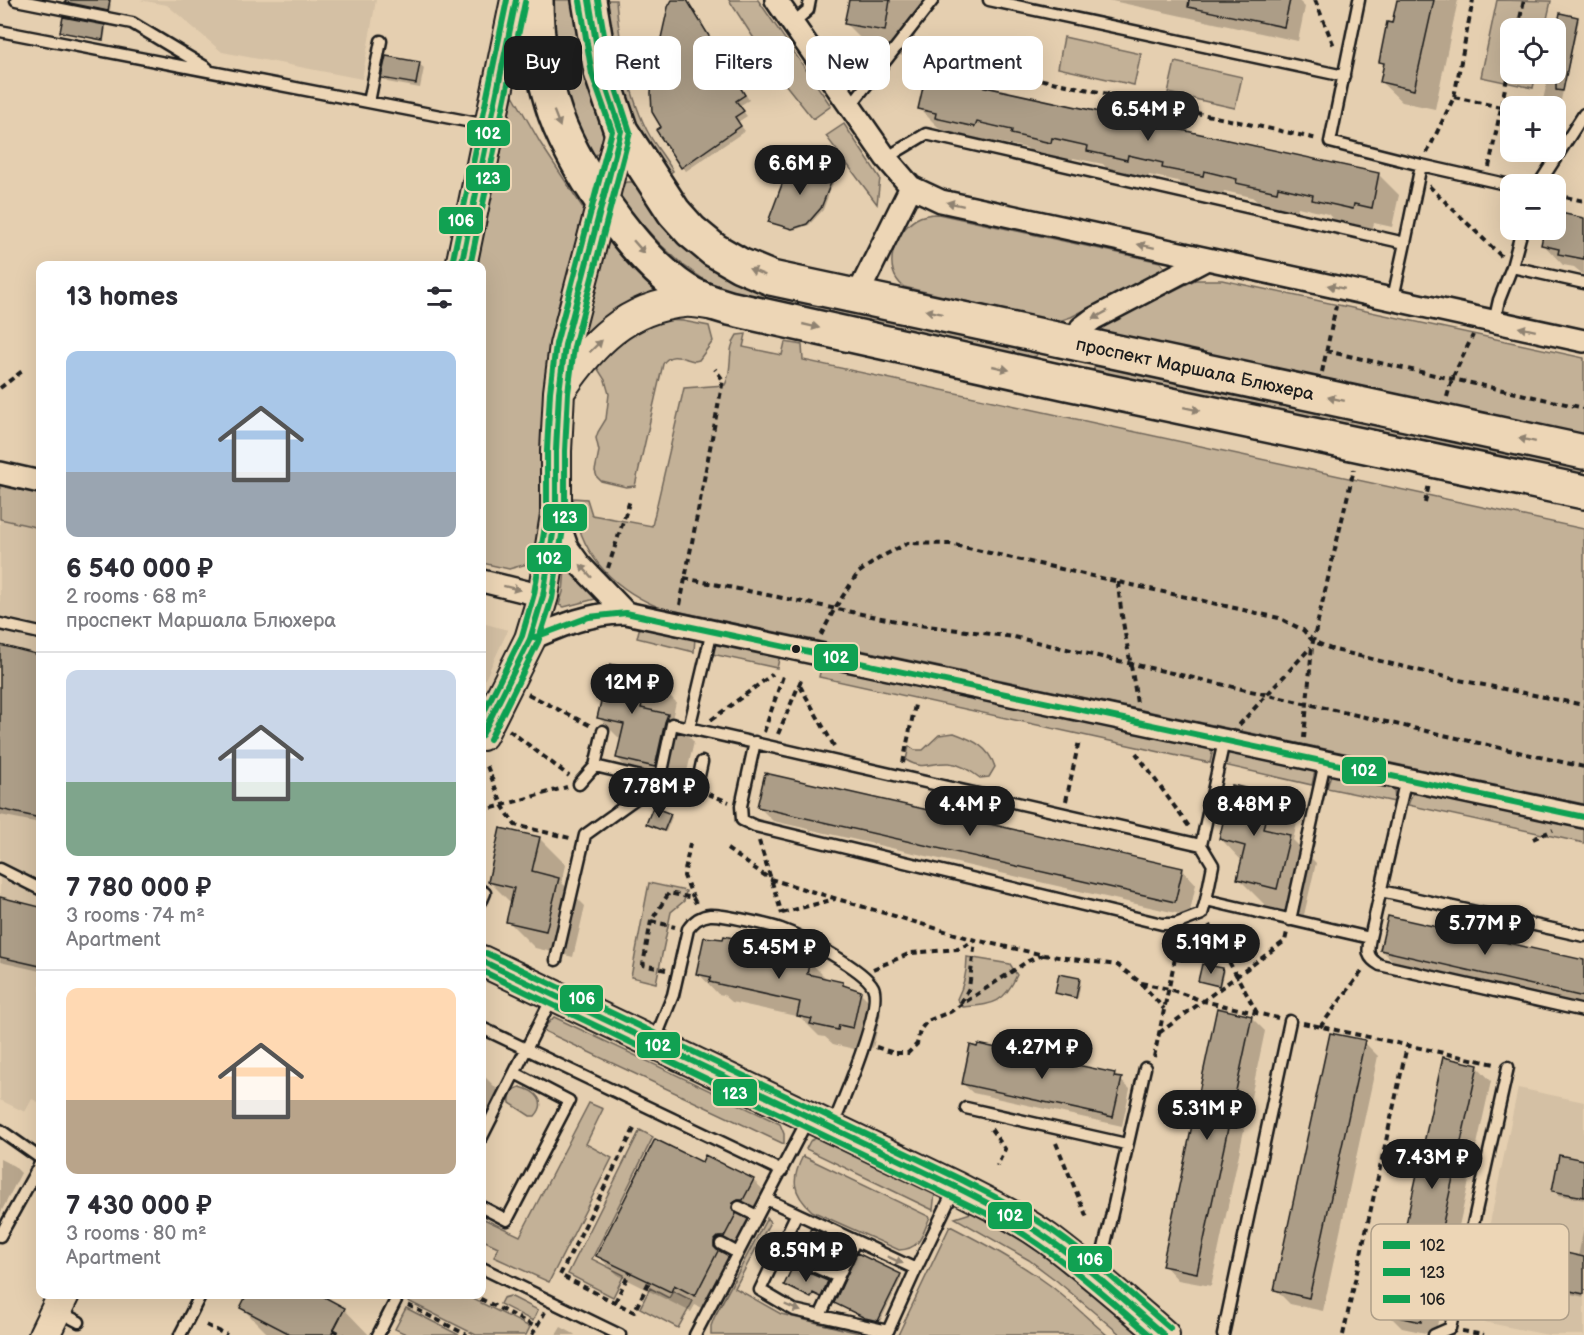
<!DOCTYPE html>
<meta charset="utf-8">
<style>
body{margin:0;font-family:"Balsamiq Sans",sans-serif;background:#f2f2f3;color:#2b2b33;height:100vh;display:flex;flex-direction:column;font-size:22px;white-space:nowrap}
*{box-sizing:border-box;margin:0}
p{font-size:20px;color:#7c7c81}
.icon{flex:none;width:33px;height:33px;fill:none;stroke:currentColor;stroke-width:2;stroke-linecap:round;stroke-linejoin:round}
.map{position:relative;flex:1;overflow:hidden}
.details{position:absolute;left:36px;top:261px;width:450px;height:1038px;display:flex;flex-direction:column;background:#fff;border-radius:12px;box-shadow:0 6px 24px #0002}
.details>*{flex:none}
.top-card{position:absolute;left:504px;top:36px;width:570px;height:54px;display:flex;gap:12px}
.tools{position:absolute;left:1500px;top:18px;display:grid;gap:12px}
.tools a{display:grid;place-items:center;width:66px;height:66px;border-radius:12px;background:#fff;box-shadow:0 6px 24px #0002;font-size:30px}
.price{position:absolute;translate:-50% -51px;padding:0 14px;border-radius:21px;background:#1c1c1c;color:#fff;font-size:20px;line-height:39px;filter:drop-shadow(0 2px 3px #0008)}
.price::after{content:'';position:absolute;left:50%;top:36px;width:18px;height:14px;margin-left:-9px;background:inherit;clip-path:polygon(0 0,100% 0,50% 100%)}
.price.selected{background:#222;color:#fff}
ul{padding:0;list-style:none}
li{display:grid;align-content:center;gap:12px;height:318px;padding:0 30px}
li+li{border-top:2px solid #e1e1e2}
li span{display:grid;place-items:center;height:186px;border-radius:12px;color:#555}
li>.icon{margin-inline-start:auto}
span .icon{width:108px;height:108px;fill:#fffc;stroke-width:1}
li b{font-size:26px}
h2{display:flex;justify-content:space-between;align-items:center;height:72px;padding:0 30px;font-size:26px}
.tag{padding:0 21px;border-radius:12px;background:#fff;box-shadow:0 6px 24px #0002;font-size:21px;line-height:54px}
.tag.selected{background:#1c1c1c;color:#fff}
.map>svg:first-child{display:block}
</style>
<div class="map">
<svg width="1584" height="1335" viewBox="0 0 1584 1335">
<rect width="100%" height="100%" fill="#e5cfb0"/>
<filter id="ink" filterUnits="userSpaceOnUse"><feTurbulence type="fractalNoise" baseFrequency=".0167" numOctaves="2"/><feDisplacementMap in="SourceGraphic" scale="12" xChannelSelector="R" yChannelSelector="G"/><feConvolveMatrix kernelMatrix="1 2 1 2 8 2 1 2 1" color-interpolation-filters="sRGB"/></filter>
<g filter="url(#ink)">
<path fill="#d4c0a4" d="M140,0H376L362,79L222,52L167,5Z
M0,519L40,528V1103L32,1099L25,1112L0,1100Z
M482,623L508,630L482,686Z
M1518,1088L1584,1102V1335H1548L1470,1319Z"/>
<path fill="#c3b197" stroke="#70665a" stroke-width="1.5" d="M548,0H575L606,133L600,154L591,155L563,109Z
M608,0H616C619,42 629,99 650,136C657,148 666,159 673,171L666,176C659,164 650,152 644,140C623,97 611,47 608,0Z
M729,0H758L831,106L813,119L777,74Z
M1497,0L1551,1L1545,28H1510V74H1536L1533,88L1481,77Z
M1064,37L1141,54L1134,85L1058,68Z
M1175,62L1242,77L1235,108L1168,93Z
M513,95L541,144L585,211L539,549L527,564L509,569L482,563V266H476Z
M844,124L880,178L877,204L826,136Z
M628,182H635L675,233L1033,350L1037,354L1036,356L1031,357L762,302L731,293L706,281L683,265L661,245L621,201L620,189L623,183Z
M938,214L1160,262L1164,267L1159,272L1071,317L1062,320L1039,318L904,287C881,270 894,232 916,219C923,215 930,214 938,214Z
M609,242H613L667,291L589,336L582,333L606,246Z
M1195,280H1222L1584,358V438L1103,334L1102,326Z
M665,320L683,321L709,326L713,341L699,360L695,361C684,359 670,351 663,364L635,486L626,487L601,481L597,477L595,471L599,451L596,438L598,432L606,419L609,394L605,380L596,366C616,342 634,328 665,320Z
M746,334L743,347L782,355L785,342L802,345L803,360L1584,529V804L658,607C609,586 578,552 573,498L587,499L592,515L652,526L684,388L725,385C734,368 726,350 737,335Z
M1095,364L1584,470V479L1093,373Z
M0,485L40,494V528L0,519Z
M566,559L599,598L564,607L559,605L563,592Z
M640,626L695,637L694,652L637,638Z
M718,641L780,655L777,668L712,654L714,646Z
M822,664L1213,749L1210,763L819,677Z
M954,733C973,740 989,747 995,767L989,777L980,778C971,771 961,764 949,763C931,762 924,771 906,760L909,746L915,750H923L939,735Z
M1227,752L1315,771L1312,785L1224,765Z
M1331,774L1394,789L1395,802L1327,788Z
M1413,792L1584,829V843L1408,805Z
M649,883L686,891L684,901L671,912L656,983L631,977Z
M967,957L1010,964L1017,975C1003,1005 993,1004 963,1007L957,999C964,985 967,973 967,957Z
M554,1017L780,1124L784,1134V1144L542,1030Z
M520,1087C536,1091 548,1102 535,1116H530L510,1103C509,1095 512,1089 520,1087Z
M589,1103L603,1109L586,1144L612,1158L549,1282L494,1257L498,1247L483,1240L482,1241V1218L520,1236Z
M640,1130L653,1137L592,1259L624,1275L613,1297L568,1274Z
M818,1137L935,1192L933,1210L806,1149L810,1141Z
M803,1156L930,1217C922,1235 921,1249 899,1250L812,1211C792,1193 791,1179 803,1156Z
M977,1211L1040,1247L1147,1335H1121L1057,1281L1029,1260L955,1218Z
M767,1218L770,1222L735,1288L781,1314L867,1335H711V1326L714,1318Z
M950,1226C985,1244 1019,1262 1051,1286C1070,1301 1088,1319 1107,1335H898Z
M650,1288L669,1298L673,1291L693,1301L678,1328L640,1308Z
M411,1295H465L530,1327L526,1335H476L408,1301Z
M510,1296L538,1310L533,1321L500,1304L503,1298Z
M406,1308L459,1335H408L395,1329Z"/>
<path fill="#0003" d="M67,0H95L109,3L111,4L110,12L69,3Z
M674,0H687L749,100L739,106L747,116L738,122L745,131L686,171L682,167L662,127Z
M850,0H922L911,57L873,51L846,24Z
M1108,0H1298L1305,7L1298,41Z
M1399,0H1458L1435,109L1402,102L1381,82L1385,66L1380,61L1394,24Z
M1561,15L1579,20L1559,109L1542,104L1549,74H1556V40Z
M105,27L106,29L104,41L61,32Z
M419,64L424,68L420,88L387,82L383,77Z
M920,109L1379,175L1399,195L1392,227L1374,223L1373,228L1334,220L1328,214L1298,207L1297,212L1259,203L1252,197L1224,191L1223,196L1184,188L1178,181L1149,175L1148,180L1109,171L1103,164L1073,158L1072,163L1033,155L1027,148L997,142L996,147L957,138L951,132L940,129Z
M833,177L835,178L823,210L809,225L794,230L770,222Z
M1556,213L1584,219V275L1574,267L1563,265L1543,244L1546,230H1556Z
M0,647L40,656V823L0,815Z
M611,666L649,675L676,702L672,719L694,742L682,793L644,785L617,758L621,740L599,718Z
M1270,796L1297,823L1293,840L1316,863L1304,915L1266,906L1239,879L1243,862L1221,839Z
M759,807L1182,869L1196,884L1189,916L773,821Z
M670,815L672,817L666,832L650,825Z
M539,838L566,865L562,883L585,906L573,957L535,948L508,921L512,904L489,881Z
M0,899L40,908V971L0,962Z
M741,941L745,945L791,952L795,956L809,961L828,980L842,984L846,988L860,992L881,1013L873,1048L859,1044L858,1050L833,1044L825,1037L819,1036L800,1017L732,1002L724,995L718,994L698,973Z
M1382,950L1584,962V1007L1396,964Z
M1222,970L1224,971L1220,987L1200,980Z
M1080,980L1081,981L1078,998L1057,993Z
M1251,1017L1265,1031L1211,1286L1178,1280L1164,1265Z
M1364,1042L1378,1056L1323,1311L1290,1304L1276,1290Z
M1477,1066L1491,1081L1435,1335L1402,1328L1388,1314Z
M482,1074L507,1099L482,1150Z
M1114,1074L1130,1089L1122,1126L973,1093L963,1084Z
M0,1159L14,1166L21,1173L0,1214Z
M1584,1162V1200L1558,1195L1554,1190Z
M702,1164L753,1180L774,1200L763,1220H759L751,1230L756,1235L745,1257H738L734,1270L737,1272L716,1315L695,1305L691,1312L619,1276L598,1256Z
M1584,1227V1297L1539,1287L1535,1283L1578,1257Z
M836,1242L837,1245L845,1250L836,1268L803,1253Z
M900,1276L902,1277L880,1322L868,1319L838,1305Z
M827,1282L829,1284L823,1297L815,1294L813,1298L786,1285Z
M242,1308L344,1309L369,1335H269Z
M561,1327L574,1334L575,1335H556Z"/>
<path fill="#ac9d87" stroke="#1c1c1c" stroke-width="1.5" d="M66,0H110L108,11L65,2Z
M672,0H687L745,95L736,101L744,111L735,117L741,126L681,168L656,130L661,127L652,112L651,93L652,78L668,7Z
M849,0H890L885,31L844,24Z
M1189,0H1290L1284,27L1188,7Z
M1397,0H1434L1414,90L1380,82L1384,63L1379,62L1387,22L1392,23Z
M1560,13L1578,17L1563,91L1556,90V32Z
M63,17L105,25L103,40L60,32Z
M386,56L420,62L416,84L381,78Z
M926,74L1379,173L1372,208L1354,204L1353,209L1312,200L1313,195L1278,187L1277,192L1236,183L1237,179L1204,171L1203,176L1162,168L1163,163L1128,155L1127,160L1087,151L1088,146L1052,138L1051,143L1011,134L1012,130L977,122L975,127L935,118L936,113L918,109Z
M791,160L834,175L821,208L807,224L792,229L768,222Z
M1556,212L1584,218V259L1558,254L1559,249L1541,245L1544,230H1556Z
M0,645L40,655V818L0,809Z
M610,664L649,673L641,708L668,714L665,722L655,767L616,758L624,724L597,718Z
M765,773L1183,868L1175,902L757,807Z
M1232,785L1271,794L1263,829L1290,835L1277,889L1237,879L1245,846L1219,839Z
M653,807L671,814L664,831L646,824Z
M500,828L540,837L532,871L559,878L546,931L506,922L514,888L488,882Z
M0,897L40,907V966L0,957Z
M1388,916L1584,960V997L1380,950Z
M724,936L742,940V943L773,949V947L792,950L791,953L810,960L807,974L843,982V985L861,991L853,1028L839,1025L838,1030L810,1024L812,1019L797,1016L800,1002L709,982L711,977L696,974L704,937L723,939Z
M1202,964L1223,968L1219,986L1198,981Z
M1059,974L1080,978L1076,998L1055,993Z
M1217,1008L1252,1016L1197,1273L1162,1266Z
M1330,1033L1365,1040L1309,1298L1274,1290Z
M978,1044L1115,1073L1114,1077L1122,1078L1113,1117L962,1084L970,1045L977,1047Z
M1443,1057L1478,1065L1421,1322L1386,1314Z
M655,1139L702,1162L705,1155L754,1179L743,1200H738L733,1203L732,1208L736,1214L724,1237H718L714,1241V1247L718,1251L695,1296L674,1285L671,1292L596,1256Z
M1559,1155L1584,1160V1197L1552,1191Z
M811,1228L837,1240L836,1243L844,1247L834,1267L800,1252Z
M1540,1247L1584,1257V1294L1533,1283Z
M857,1253L901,1274L878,1321L865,1318L834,1303Z
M793,1266L828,1281L821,1297L813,1293L811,1298L784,1285Z
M247,1294H319L345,1308L331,1335H292L240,1308Z"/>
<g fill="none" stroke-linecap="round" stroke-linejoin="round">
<g stroke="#1c1c1c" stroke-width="15">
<path id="lane" d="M16,0L132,23L207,68
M989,0L1344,76
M1359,0L1330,142L1421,165
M793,23L808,10L810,0
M0,31L487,125
M369,102L381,41
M851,105L933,0
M886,158L926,134L1405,243L1393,298
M1539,184L1584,114
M1405,243L1421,165L1510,185
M1512,267L1584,283
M1494,322L1499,300L1512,267L1522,230
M0,624L40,633
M689,728L1201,845
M603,731L595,766L696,790L702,762
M755,742L741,806L742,820L755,826L1162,924H1176L1202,914L1206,900L1370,938C1367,952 1367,958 1380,965L1584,1011
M579,784L595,766
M0,869L40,889
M482,891L485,893L482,900
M1381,891L1584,936
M1206,900L1213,865L1201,845L1224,741
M1290,920L1325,762
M1370,938L1406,778
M556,960L585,835L660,781L672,724L689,728L712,631
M482,1028L782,1171
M654,1042L673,995L688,929C693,922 700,916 710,915C721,914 770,925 781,929C801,936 864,969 873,987C883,1008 843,1101 833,1125
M966,1108L1126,1144
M0,1130L40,1158
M482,1137L553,996
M766,1199L916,1269L955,1188
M482,1207L507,1220L569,1101L515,1073
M739,1207L757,1216
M796,1215L760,1290L794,1310L888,1331L916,1269
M0,1236L40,1164
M721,1244L738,1253
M779,1251L838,1277
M482,1268L620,1335
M1091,1272L1102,1257L1145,1068
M58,1311L79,1322
M820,1316L855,1241
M180,1335L201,1294
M378,1335L399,1294
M695,1335L809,1117
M1223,1335L1290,1021
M1434,1335L1450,1328L1508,1067"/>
</g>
<g stroke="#1c1c1c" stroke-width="26">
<path id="street" d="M776,0L886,158L911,187L941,201L1584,341
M857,296L911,187
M1076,343L1081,328L1093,319L1207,259
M0,473L40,482
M557,518L567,547L580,565L626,613
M482,581L543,596
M530,639C560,626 593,612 626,613L1584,817"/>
</g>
<g stroke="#1c1c1c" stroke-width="34">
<path id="secondary" d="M461,266L516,0
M561,389C592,344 626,307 684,302C694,301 706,304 716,305
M482,735L530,639L543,596L556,515V451L559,392L565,345L621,131
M482,961L956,1187C987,1203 1019,1218 1048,1239C1088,1269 1126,1302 1164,1335
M44,1335L64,1294"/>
</g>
<g stroke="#1c1c1c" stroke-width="38">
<path id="primary" d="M536,0C536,34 542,71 552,104C568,161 636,260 686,291C699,299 715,304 729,308L1067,383L1584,492
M589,0L601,72L621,131L674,212L691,231L714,250L740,265L771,278L1584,452"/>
</g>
<path stroke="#1c1c1c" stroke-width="4" stroke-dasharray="6 4.5" stroke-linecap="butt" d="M1315,0L1334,46
M1518,28L1524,0
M908,51L1318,139
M1454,97L1510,109
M1427,153L1454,97L1473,0
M1489,167L1510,63
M1429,186L1501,256
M1556,195L1584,201
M1326,351L1584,408
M1322,372L1336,306
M0,388L25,369
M1447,397L1452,379L1473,335
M1425,503L1429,484
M608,568L630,500
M684,578L911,624L1014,637L1584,767
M1118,582C1121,623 1132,663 1137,704
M680,605L723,380L715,369
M821,635L835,608L858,573L881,557L908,543L950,544L1279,618L1303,630L1313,641L1331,649L1454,679L1584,705
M800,686L834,746
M528,694L591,726
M711,720L773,674
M1239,725L1311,647
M509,730L569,776
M764,732L783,676
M778,734L801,680
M1304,738L1312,646L1354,469
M1136,753L1190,828
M903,763L915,705
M487,766L502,805L515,825L570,838
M708,794L729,802
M1066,801L1079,741
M482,811L567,787
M1533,839L1553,830
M759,841L782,914
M690,843L684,876L693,897
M727,849L770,879L975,940L1044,955L1117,965L1140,982L1164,1009
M782,913L835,899
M651,921L675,927
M1209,925L1257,1013
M873,969L911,953L958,949L975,941
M666,970L643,965L651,921L669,893L693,898L697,905
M1141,983L1169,989L1203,1001L1285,941L1287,932
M961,1003L969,988L975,941
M1303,1023L1495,1064
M1320,1027L1363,970
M1159,1033L1203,1001L1278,1018
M876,1047L894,1053H908L917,1044L920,1030L927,1021L950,1012L1028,961L1043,955
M1154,1057L1180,935
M634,1129L560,1275L634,1312L649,1282
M991,1129L1005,1149L997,1166
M1056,1143L1088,1220
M471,1294L536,1327
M615,1302L630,1272
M408,1305L467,1335
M206,1325L227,1335
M333,1330L343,1335
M1462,1331L1484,1335
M532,1335L545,1312
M1343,1335L1407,1046"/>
<use href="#lane" stroke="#edd6b6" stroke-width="10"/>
<use href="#street" stroke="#edd6b6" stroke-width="21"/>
<use href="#secondary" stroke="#edd6b6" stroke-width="30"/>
<use href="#primary" stroke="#edd6b6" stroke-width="33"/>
<g stroke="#edd6b6" stroke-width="10">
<path id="bus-1" d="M461,266L516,0
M530,639L589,617L626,613L1584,817
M482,735L530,639L543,596L556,515V451L559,392L565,345L621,131L601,72L589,0
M482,961L956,1187C984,1201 1012,1215 1038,1232C1083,1262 1123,1300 1164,1335"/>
</g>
<g stroke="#edd6b6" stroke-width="10">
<path id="bus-2" d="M470,266L525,2
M490,739L538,642L552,599L565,516V451L568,393L574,347L630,132L610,70L598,0
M482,971L998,1219C1054,1250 1102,1293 1150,1335"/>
</g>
<g stroke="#edd6b6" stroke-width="10">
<path id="bus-3" d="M452,264L507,0
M482,716L522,636L534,594L547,514V451L550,392L556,344L612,131L592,74L580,1
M486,953L960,1179C987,1193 1015,1206 1041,1223C1087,1253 1128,1292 1170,1328"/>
</g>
<use href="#bus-1" stroke="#11a152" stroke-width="6"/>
<use href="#bus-2" stroke="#11a152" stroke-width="6"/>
<use href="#bus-3" stroke="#11a152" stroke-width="6"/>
</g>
<defs><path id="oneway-solid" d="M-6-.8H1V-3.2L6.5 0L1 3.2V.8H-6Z" transform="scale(1.5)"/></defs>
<g fill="#8f8271">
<use href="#oneway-solid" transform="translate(557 119) rotate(69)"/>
<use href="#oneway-solid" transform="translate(955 204) rotate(-168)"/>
<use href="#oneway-solid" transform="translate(1146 246) rotate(-168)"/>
<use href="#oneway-solid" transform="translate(639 247) rotate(49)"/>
<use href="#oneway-solid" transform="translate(757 272) rotate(-158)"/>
<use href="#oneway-solid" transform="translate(1336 287) rotate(-168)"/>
<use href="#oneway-solid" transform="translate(934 312) rotate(-168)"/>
<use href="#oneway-solid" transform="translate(1100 315) rotate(151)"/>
<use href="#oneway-solid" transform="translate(811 326) rotate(13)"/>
<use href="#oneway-solid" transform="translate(1527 329) rotate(-168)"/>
<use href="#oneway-solid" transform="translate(596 346) rotate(-44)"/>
<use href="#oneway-solid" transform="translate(1001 368) rotate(13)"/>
<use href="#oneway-solid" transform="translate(1336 399) rotate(-168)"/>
<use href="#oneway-solid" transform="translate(1192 409) rotate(12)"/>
<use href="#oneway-solid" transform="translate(1527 440) rotate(-168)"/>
<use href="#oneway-solid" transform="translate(586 571) rotate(-132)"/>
<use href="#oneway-solid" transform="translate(512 588) rotate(14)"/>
<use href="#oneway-solid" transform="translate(895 1260) rotate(25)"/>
<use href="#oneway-solid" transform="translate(793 1308) rotate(23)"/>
</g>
</g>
<circle fill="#1c1c1c" stroke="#edd6b6" stroke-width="2" cx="796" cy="649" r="5"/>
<g text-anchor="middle" stroke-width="5" stroke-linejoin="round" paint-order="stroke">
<g font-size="18" fill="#1c1c1c" stroke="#edd6b6">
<text transform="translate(1195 369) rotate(12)" y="6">проспект Маршала Блюхера</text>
</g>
</g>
<rect x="1371" y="1224" width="198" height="96" rx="9" fill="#edd6b6" stroke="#ae9e88" stroke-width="1.5"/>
<rect x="1383" y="1241" width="27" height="8" fill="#11a152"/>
<rect x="1383" y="1268" width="27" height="8" fill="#11a152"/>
<rect x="1383" y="1295" width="27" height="8" fill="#11a152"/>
<g font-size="16" fill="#1c1c1c">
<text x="1420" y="1251">102</text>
<text x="1420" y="1278">123</text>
<text x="1420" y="1305">106</text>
</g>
<g stroke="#edd6b6" stroke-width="2">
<rect x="466" y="119" width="45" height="28" rx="6" fill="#11a152"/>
<rect x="465" y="164" width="46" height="28" rx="6" fill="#11a152"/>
<rect x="438" y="206" width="46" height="29" rx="6" fill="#11a152"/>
<rect x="542" y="503" width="46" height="29" rx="6" fill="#11a152"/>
<rect x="526" y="544" width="46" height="29" rx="6" fill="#11a152"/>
<rect x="813" y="643" width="46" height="29" rx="6" fill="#11a152"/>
<rect x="1341" y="756" width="46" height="29" rx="6" fill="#11a152"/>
<rect x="559" y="984" width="45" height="29" rx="6" fill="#11a152"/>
<rect x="636" y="1031" width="45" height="28" rx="6" fill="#11a152"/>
<rect x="712" y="1078" width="46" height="29" rx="6" fill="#11a152"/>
<rect x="987" y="1201" width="46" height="29" rx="6" fill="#11a152"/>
<rect x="1067" y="1245" width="46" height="28" rx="6" fill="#11a152"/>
</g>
<g font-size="16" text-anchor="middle" font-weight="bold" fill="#fff">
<text x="488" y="139">102</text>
<text x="488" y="184">123</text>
<text x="461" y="226">106</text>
<text x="565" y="523">123</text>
<text x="549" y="564">102</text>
<text x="836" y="663">102</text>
<text x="1364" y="776">102</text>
<text x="582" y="1004">106</text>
<text x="658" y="1051">102</text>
<text x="735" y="1099">123</text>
<text x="1010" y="1221">102</text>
<text x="1090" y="1265">106</text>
</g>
</svg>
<div class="tools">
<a><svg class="icon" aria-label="locate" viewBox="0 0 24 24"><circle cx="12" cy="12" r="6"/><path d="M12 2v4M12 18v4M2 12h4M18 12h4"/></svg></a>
<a>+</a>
<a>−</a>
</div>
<b class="price selected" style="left:1148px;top:142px">6.54M ₽</b>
<b class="price" style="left:800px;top:196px">6.6M ₽</b>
<b class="price" style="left:632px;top:715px">12M ₽</b>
<b class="price" style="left:659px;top:819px">7.78M ₽</b>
<b class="price" style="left:970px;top:837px">4.4M ₽</b>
<b class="price" style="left:1254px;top:837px">8.48M ₽</b>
<b class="price" style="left:1485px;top:956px">5.77M ₽</b>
<b class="price" style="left:1211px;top:975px">5.19M ₽</b>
<b class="price" style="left:779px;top:980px">5.45M ₽</b>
<b class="price" style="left:1042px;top:1080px">4.27M ₽</b>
<b class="price" style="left:1207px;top:1141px">5.31M ₽</b>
<b class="price" style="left:1432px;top:1190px">7.43M ₽</b>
<b class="price" style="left:806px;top:1283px">8.59M ₽</b>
<div class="top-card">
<a class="tag selected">Buy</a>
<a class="tag">Rent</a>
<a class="tag">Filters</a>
<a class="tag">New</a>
<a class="tag">Apartment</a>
</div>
<section class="details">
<h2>13 homes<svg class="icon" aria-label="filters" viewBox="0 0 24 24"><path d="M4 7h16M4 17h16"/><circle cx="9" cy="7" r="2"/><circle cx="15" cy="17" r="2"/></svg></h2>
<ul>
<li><span style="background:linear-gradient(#a9c7e8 65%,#9aa5b1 0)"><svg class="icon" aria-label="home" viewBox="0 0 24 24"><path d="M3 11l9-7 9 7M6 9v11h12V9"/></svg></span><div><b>6 540 000 ₽</b><p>2 rooms · 68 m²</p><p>проспект Маршала Блюхера</p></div></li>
<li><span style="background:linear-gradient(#c9d6e8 60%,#7fa58c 0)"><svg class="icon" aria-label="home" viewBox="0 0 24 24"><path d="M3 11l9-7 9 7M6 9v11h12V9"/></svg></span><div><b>7 780 000 ₽</b><p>3 rooms · 74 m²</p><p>Apartment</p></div></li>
<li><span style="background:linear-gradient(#ffd9b3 60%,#b9a48a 0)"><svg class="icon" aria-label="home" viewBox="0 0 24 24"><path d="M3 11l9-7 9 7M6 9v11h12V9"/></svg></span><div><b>7 430 000 ₽</b><p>3 rooms · 80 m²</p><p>Apartment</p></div></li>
</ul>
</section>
</div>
